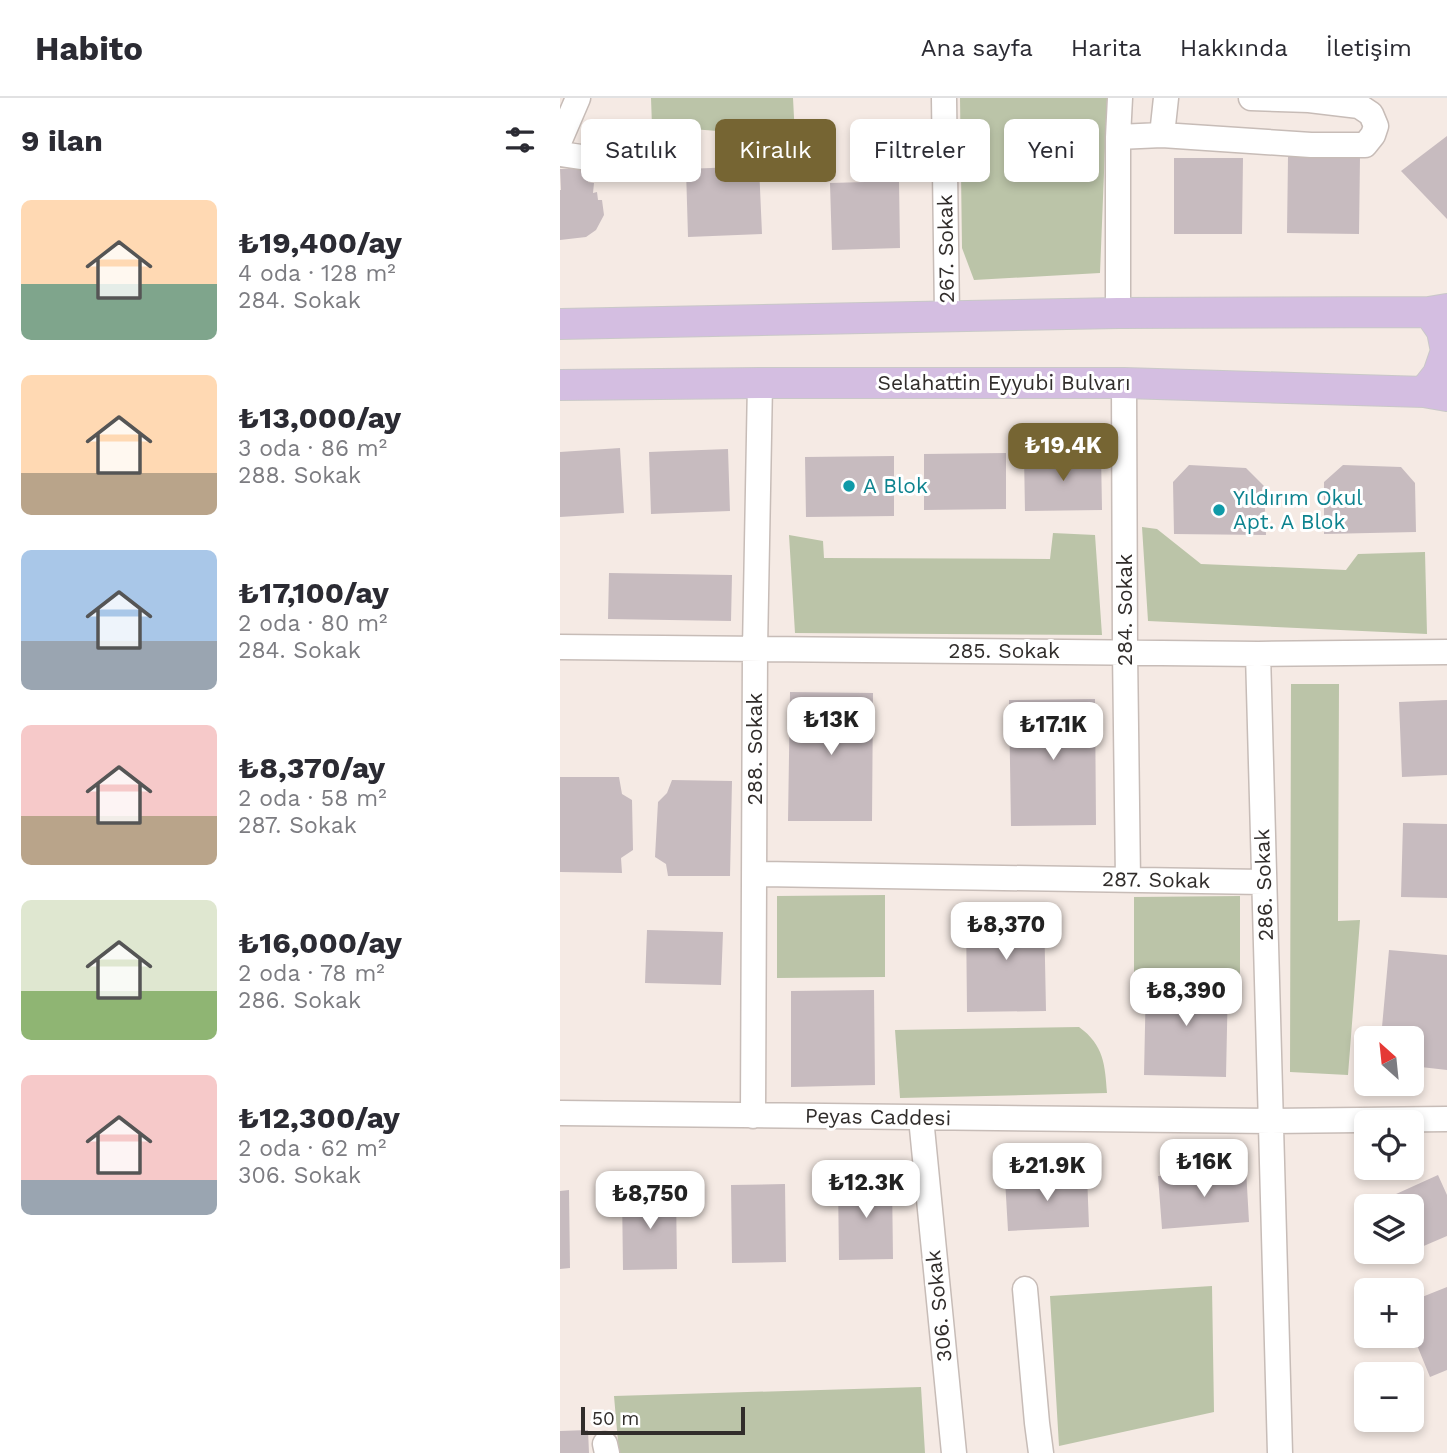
<!DOCTYPE html>
<html lang="tr">
<meta charset="utf-8">
<style>
body{margin:0;font-family:"Work Sans",sans-serif;background:#f7f7f7;color:#2b2b33;height:100vh;display:flex;flex-direction:column;font-size:26px;white-space:nowrap}
*{box-sizing:border-box;margin:0}
p{font-size:23px;color:#7c7c81}
.icon{flex:none;width:38px;height:38px;fill:none;stroke:currentColor;stroke-width:2;stroke-linecap:round;stroke-linejoin:round}
.map{position:relative;flex:1;overflow:hidden}
.panel{display:flex;flex-direction:column;background:#fff;width:560px}
.panel>*{flex:none}
.banner{position:absolute;left:21px;top:21px;width:665px;height:63px;display:flex;gap:14px}
.needle{width:46px;rotate:333deg}
.buttons{position:absolute;left:794px;top:928px;display:grid;gap:14px}
.buttons a{display:grid;place-items:center;width:70px;height:70px;border-radius:10px;background:#fff;box-shadow:0 4px 10px #0003;font-size:35px}
.scale{position:absolute;left:21px;bottom:18px;width:164px;box-sizing:border-box;padding-left:7px;border:4px solid #312d2b;border-top:0;font-size:19px;line-height:24px;white-space:nowrap;color:#312d2b;-webkit-text-stroke:5px #fff;paint-order:stroke}
.price{position:absolute;translate:-50% -60px;padding:0 16px;border-radius:14px;background:#fff;color:#222;font-size:23px;line-height:46px;filter:drop-shadow(0 2px 4px #0008)}
.price::after{content:'';position:absolute;left:50%;top:42px;width:21px;height:16px;margin-left:-10px;background:inherit;clip-path:polygon(0 0,100% 0,50% 100%)}
.price.selected{background:#766533;color:#fff}
ul{padding:0;list-style:none}
li{display:flex;align-items:center;gap:21px;height:175px;padding:0 21px}
li span{display:grid;place-items:center;flex:none;width:196px;height:140px;border-radius:10px;color:#555}
li>.icon{margin-inline-start:auto}
span .icon{width:84px;height:84px;fill:#fffc;stroke-width:1}
li b{font-size:30px}
h2{display:flex;justify-content:space-between;align-items:center;height:84px;padding:0 21px;font-size:30px}
.chip{padding:0 24px;border-radius:10px;background:#fff;box-shadow:0 4px 10px #0003;font-size:24px;line-height:63px}
.chip.selected{background:#766533;color:#fff}
header{display:flex;align-items:center;gap:42px;box-sizing:border-box;height:98px;padding:0 35px;background:#fff;border-bottom:2px solid #e1e1e2}
header strong{font-size:33px}
nav{display:flex;gap:38px;margin-inline-start:auto;font-size:24px}
main{display:flex;flex:1;min-height:0}
.map>svg:first-child{display:block}
</style>
<header>
<strong>Habito</strong>
<nav><a>Ana sayfa</a><a>Harita</a><a>Hakkında</a><a>İletişim</a></nav>
</header>
<main>
<section class="panel">
<h2>9 ilan<svg class="icon" aria-label="filters" viewBox="0 0 24 24"><path d="M4 7h16M4 17h16"/><circle cx="9" cy="7" r="2"/><circle cx="15" cy="17" r="2"/></svg></h2>
<ul>
<li><span style="background:linear-gradient(#ffd9b3 60%,#7fa58c 0)"><svg class="icon" aria-label="home" viewBox="0 0 24 24"><path d="M3 11l9-7 9 7M6 9v11h12V9"/></svg></span><div><b>₺19,400/ay</b><p>4 oda · 128 m²</p><p>284. Sokak</p></div></li>
<li><span style="background:linear-gradient(#ffd9b3 70%,#b9a48a 0)"><svg class="icon" aria-label="home" viewBox="0 0 24 24"><path d="M3 11l9-7 9 7M6 9v11h12V9"/></svg></span><div><b>₺13,000/ay</b><p>3 oda · 86 m²</p><p>288. Sokak</p></div></li>
<li><span style="background:linear-gradient(#a9c7e8 65%,#9aa5b1 0)"><svg class="icon" aria-label="home" viewBox="0 0 24 24"><path d="M3 11l9-7 9 7M6 9v11h12V9"/></svg></span><div><b>₺17,100/ay</b><p>2 oda · 80 m²</p><p>284. Sokak</p></div></li>
<li><span style="background:linear-gradient(#f6c9c9 65%,#b9a48a 0)"><svg class="icon" aria-label="home" viewBox="0 0 24 24"><path d="M3 11l9-7 9 7M6 9v11h12V9"/></svg></span><div><b>₺8,370/ay</b><p>2 oda · 58 m²</p><p>287. Sokak</p></div></li>
<li><span style="background:linear-gradient(#dfe7d0 65%,#8fb573 0)"><svg class="icon" aria-label="home" viewBox="0 0 24 24"><path d="M3 11l9-7 9 7M6 9v11h12V9"/></svg></span><div><b>₺16,000/ay</b><p>2 oda · 78 m²</p><p>286. Sokak</p></div></li>
<li><span style="background:linear-gradient(#f6c9c9 75%,#9aa5b1 0)"><svg class="icon" aria-label="home" viewBox="0 0 24 24"><path d="M3 11l9-7 9 7M6 9v11h12V9"/></svg></span><div><b>₺12,300/ay</b><p>2 oda · 62 m²</p><p>306. Sokak</p></div></li>
</ul>
</section>
<div class="map">
<svg width="887" height="1355" viewBox="0 0 887 1355">
<rect width="100%" height="100%" fill="#f5eae4"/>
<path fill="#bbc4a8" d="M91,0H233L235,39L92,28Z
M400,0H547L540,175L414,182L402,150Z
M582,429L597,431L641,466L786,472L798,456L865,454L867,536L588,523Z
M493,435L535,437L542,537L235,535L229,437L263,443L264,460L490,461Z
M731,586H779L778,823L800,822L788,977L730,974Z
M325,797V879L217,880V798Z
M680,798V877H574V799Z
M519,929C544,947 545,967 547,995L340,1000L335,932Z
M652,1188L654,1314L499,1348L490,1198Z
M361,1289L365,1355H59L54,1298Z"/>
<path fill="#c7bbbf" d="M887,38V121L841,73Z
M728,59H800L799,136L727,135Z
M614,60H683L682,136H614Z
M199,68L202,136L128,139L126,71Z
M10,69L28,70V84L34,85L33,95L37,94L38,102H42L44,117L36,132L26,139L0,142V92H1L0,71H8Z
M339,83L340,150L272,152L270,85Z
M60,350L64,415L0,419V354Z
M168,351L170,413L91,416L89,354Z
M446,355V411L364,412V356Z
M541,356L542,412L465,413L464,357Z
M334,358V418L246,419L245,359Z
M629,367L686,370L704,388L706,437L614,436L613,384Z
M783,367L841,369L855,385L856,434L764,436V384Z
M49,475L172,477L171,523L48,521Z
M230,594L313,595L312,723H228Z
M535,601L536,727L451,728L449,602Z
M887,602V677L842,679L839,604Z
M0,679H59L62,696L72,702L73,752L61,760L62,775L0,774Z
M112,682L172,683L170,778H108L106,766L95,759L98,704L107,695Z
M843,725L887,726V800L841,799Z
M484,813L486,913L407,914L406,814Z
M87,832L163,834L161,887L85,885Z
M829,852L887,857V972L852,968V940H821Z
M586,882L668,883L666,979L584,977Z
M314,892L315,987L231,989V893Z
M686,1071L689,1124L602,1131L598,1078Z
M527,1076L529,1129L448,1133L445,1081Z
M878,1077L887,1097V1138L852,1153V1108H815L814,1106Z
M332,1083L333,1161L279,1162L278,1084Z
M225,1086L226,1164L172,1165L171,1087Z
M9,1092L10,1170L0,1171V1093Z
M116,1093L117,1171L63,1172L62,1094Z
M835,1153H852L838,1159Z
M887,1189V1272L870,1279L852,1235V1203Z
M28,1332L29,1355H0V1333Z"/>
<g fill="none" stroke-linecap="round" stroke-linejoin="round">
<g stroke="#c7bcb7" stroke-width="27">
<path id="minor" d="M384,0L387,217
M602,37L606,0
M558,39L602,37L751,47H805L813,37L816,28L811,16L799,8L749,2L691,0
M0,42L18,0
M0,56L56,64
M558,215V39L560,0
M564,285L565,553L568,782
M0,549L698,556L887,554
M698,556L720,1355
M195,776L703,784
M0,1015L711,1023L887,1021
M193,1018L195,551L200,285
M361,1020L394,1355
M465,1191L477,1325L481,1355
M45,1346L47,1355"/>
</g>
<g stroke="#c9c8c8" stroke-width="32">
<path id="major" d="M0,226L558,215L869,214L887,211
M0,287L200,285H564L864,294L887,298
M864,294L878,276L886,253L882,233L869,214"/>
</g>
<use href="#minor" stroke="#fff" stroke-width="24"/>
<use href="#major" stroke="#d4bee1" stroke-width="30"/>
</g>
<g fill="#0f9aa8" stroke="#fff" stroke-width="2.5">
<circle cx="289" cy="388" r="7"/>
<circle cx="659" cy="412" r="7"/>
</g>
<g text-anchor="middle" stroke-width="6" stroke-linejoin="round" paint-order="stroke">
<g font-size="21" fill="#312d2b" stroke="#fff">
<text transform="translate(386 151) rotate(-91)" y="7">267. Sokak</text>
<text x="444" y="292">Selahattin Eyyubi Bulvarı</text>
<text transform="translate(565 512) rotate(-90)" y="7">284. Sokak</text>
<text x="444" y="560">285. Sokak</text>
<text transform="translate(195 651) rotate(-90)" y="7">288. Sokak</text>
<text transform="translate(596 782) rotate(1)" y="7">287. Sokak</text>
<text transform="translate(704 787) rotate(-92)" y="7">286. Sokak</text>
<text transform="translate(318 1019) rotate(1)" y="7">Peyas Caddesi</text>
<text transform="translate(379 1208) rotate(-96)" y="7">306. Sokak</text>
</g>
<g font-size="21" fill="#0d838f" stroke="#fff" text-anchor="start">
<text x="303" y="395">A Blok</text>
<text x="673" y="407">Yıldırım Okul<tspan x="673" dy="24">Apt. A Blok</tspan></text>
</g>
</g>
</svg>
<div class="buttons">
<a><svg class="needle" viewBox="-14 -14 28 28"><path d="M0-13l5 13h-10z" fill="#e53935"/><path d="M0 13l5-13h-10z" fill="#7c7c81"/></svg></a>
<a><svg class="icon" aria-label="locate" viewBox="0 0 24 24"><circle cx="12" cy="12" r="6"/><path d="M12 2v4M12 18v4M2 12h4M18 12h4"/></svg></a>
<a><svg class="icon" aria-label="layers" viewBox="0 0 24 24"><path d="M12 4l9 5-9 5-9-5zM3 14l9 5 9-5"/></svg></a>
<a>+</a>
<a>−</a>
</div>
<div class="scale">50 m</div>
<b class="price selected" style="left:503px;top:385px">₺19.4K</b>
<b class="price" style="left:271px;top:659px">₺13K</b>
<b class="price" style="left:493px;top:664px">₺17.1K</b>
<b class="price" style="left:446px;top:864px">₺8,370</b>
<b class="price" style="left:626px;top:930px">₺8,390</b>
<b class="price" style="left:644px;top:1101px">₺16K</b>
<b class="price" style="left:487px;top:1105px">₺21.9K</b>
<b class="price" style="left:306px;top:1122px">₺12.3K</b>
<b class="price" style="left:90px;top:1133px">₺8,750</b>
<div class="banner">
<a class="chip">Satılık</a>
<a class="chip selected">Kiralık</a>
<a class="chip">Filtreler</a>
<a class="chip">Yeni</a>
</div>
</div>
</main>
